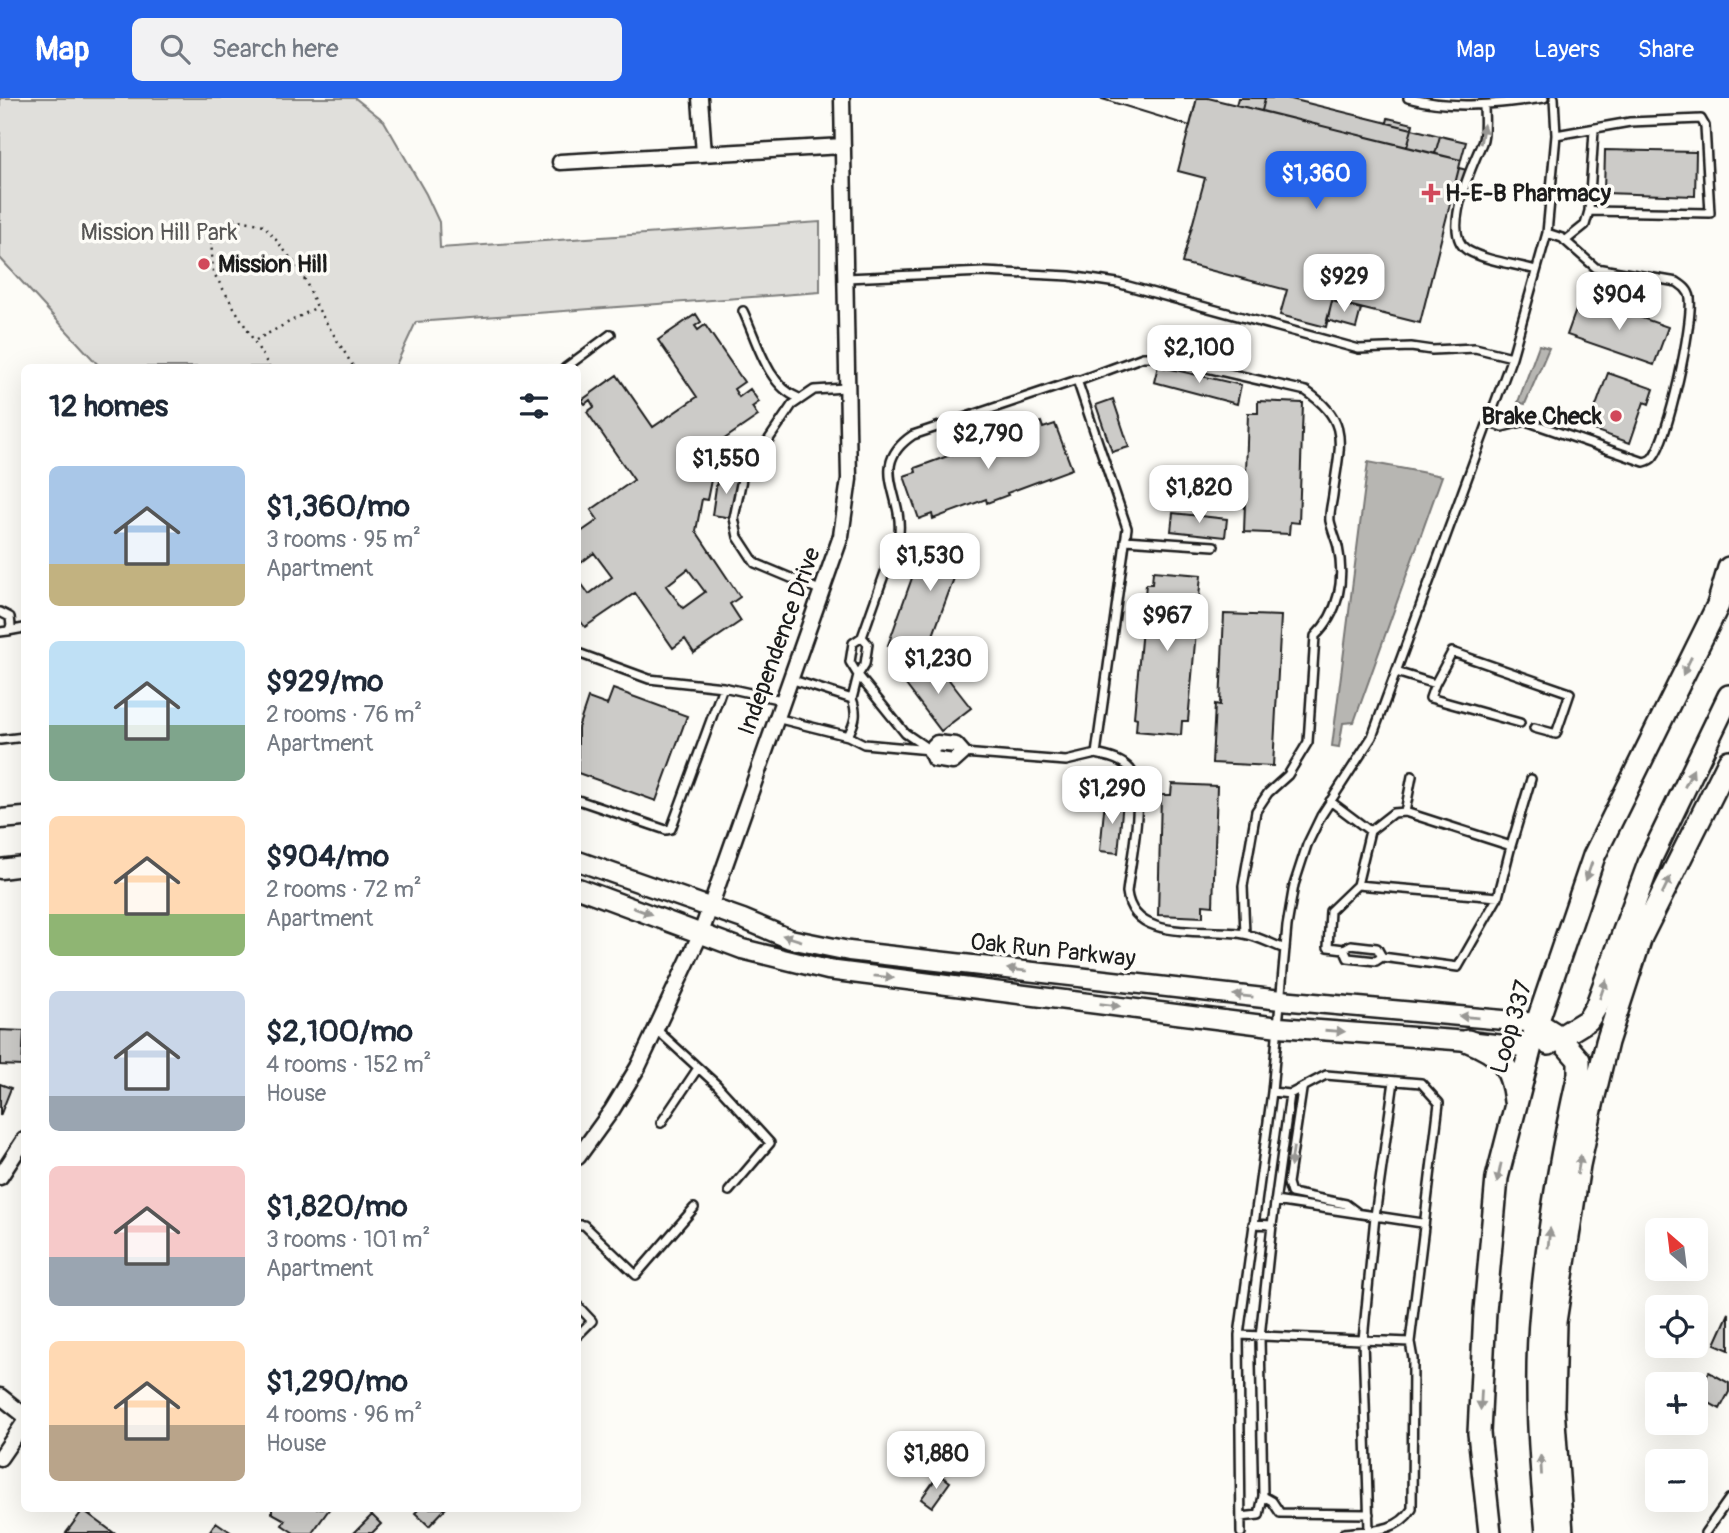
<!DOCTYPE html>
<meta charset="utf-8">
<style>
body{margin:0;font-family:Pangolin,sans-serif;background:#f2f2f3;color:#1f2937;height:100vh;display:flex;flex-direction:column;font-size:26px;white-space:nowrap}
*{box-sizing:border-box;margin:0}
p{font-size:23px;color:#747a83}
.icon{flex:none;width:38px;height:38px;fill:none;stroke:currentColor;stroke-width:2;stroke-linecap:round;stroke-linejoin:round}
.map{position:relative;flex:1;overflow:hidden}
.drawer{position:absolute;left:21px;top:266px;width:560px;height:1148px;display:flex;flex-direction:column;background:#fff;border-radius:10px;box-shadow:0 7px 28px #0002}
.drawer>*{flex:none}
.needle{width:46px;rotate:332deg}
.tools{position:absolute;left:1645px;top:1120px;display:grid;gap:14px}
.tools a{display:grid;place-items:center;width:63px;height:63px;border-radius:10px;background:#fff;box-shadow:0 7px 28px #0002;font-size:35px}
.price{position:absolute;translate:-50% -60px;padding:0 16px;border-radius:14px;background:#fff;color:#222;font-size:23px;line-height:46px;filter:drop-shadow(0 2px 4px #0008)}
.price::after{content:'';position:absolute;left:50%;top:42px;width:21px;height:16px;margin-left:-10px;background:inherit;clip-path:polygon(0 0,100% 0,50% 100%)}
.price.on{background:#2563eb;color:#fff}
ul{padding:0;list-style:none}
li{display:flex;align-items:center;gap:21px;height:175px;padding:0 28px}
li span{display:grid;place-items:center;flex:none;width:196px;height:140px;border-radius:10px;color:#555}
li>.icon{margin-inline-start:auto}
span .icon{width:84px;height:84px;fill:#fffc;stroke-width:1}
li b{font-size:30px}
h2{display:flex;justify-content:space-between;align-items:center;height:84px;padding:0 28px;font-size:30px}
header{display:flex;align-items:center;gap:42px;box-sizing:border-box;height:98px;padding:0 35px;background:#2563eb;color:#fff}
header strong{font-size:33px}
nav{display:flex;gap:38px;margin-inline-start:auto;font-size:24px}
.search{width:490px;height:63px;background:#f2f2f3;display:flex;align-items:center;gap:18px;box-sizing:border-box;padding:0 24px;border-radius:10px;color:#747a83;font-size:26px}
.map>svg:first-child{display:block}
</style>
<header>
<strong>Map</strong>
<div class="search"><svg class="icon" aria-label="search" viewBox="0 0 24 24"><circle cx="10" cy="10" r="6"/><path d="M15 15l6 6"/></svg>Search here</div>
<nav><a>Map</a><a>Layers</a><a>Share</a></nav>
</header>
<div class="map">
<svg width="1729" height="1435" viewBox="0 0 1729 1435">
<rect width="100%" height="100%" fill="#fdfcf7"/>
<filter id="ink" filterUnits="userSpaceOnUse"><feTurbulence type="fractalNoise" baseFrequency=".0143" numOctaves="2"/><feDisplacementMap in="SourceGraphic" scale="14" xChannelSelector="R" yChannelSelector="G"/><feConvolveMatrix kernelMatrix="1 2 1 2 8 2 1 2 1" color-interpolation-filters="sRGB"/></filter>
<g filter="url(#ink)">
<path fill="#e0dfdb" stroke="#7e7e7c" stroke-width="2" d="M0,0H355L384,23L426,96L439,124L440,150L820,124V194L416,224L395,269H100L0,160Z"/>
<path fill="#b7b6b2" stroke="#797876" stroke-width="2" d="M1539,247L1549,250L1525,306L1518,304Z
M1368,364L1442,378L1354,624L1343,625L1339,649L1332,648Z"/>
<path fill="#cccbc8" stroke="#1c1c1c" stroke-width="2" fill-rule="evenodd" d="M1099,0H1197L1190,28Z
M1099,0H1197L1190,28Z
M1197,0H1208L1461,62L1420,225L1332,203L1326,229L1280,217L1287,192L1182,165L1205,80L1178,73Z
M1238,0H1265L1262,13L1236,7Z
M1265,0H1287L1412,31L1407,49L1262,13Z
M1388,20L1413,26L1412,31L1387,25Z
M1412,31L1440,38L1435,56L1407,49Z
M1440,38L1466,44L1461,62L1435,56Z
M1605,52L1696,54L1695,98L1604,95Z
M1459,70L1474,74L1468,97L1453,94Z
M1591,202L1668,229L1654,267L1567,237L1576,212L1586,215Z
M1332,203L1361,211L1356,230L1327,222Z
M696,216L701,224L695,228L698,232L705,227L744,284L734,291L739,299L750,291L759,304L752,309L758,318L704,355L713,369L706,375L712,377L707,402L702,401L696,433L740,499L730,506L741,523L694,555L685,541L673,550L635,495L585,529L578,520V481L589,496L612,479L594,455L578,467V436L598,422L591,412L634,382L587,314L594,309L590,302L585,306L582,302L617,277L653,329L697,299L658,242ZM688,471L705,494L683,510L666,488Z
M1158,268L1241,287L1237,306L1154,284Z
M1608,275L1654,291L1649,306L1644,304L1630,345L1588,330Z
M1113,301L1129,349L1112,354L1096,307Z
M1258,303L1303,305L1299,425L1290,424L1289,436L1244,434L1248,315H1258Z
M1041,324L1043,330L1055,326L1072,371L1007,395L1008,397L987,405L986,401L933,421L932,416L919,421L904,378L916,374L915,370Z
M718,376L739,379L733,420L712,417Z
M1173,415L1227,421L1225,439L1171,433Z
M927,438L957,439L973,445V472H957L928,551V560H922V571L915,569L919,557L888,547Z
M1153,473L1201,477L1188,623H1182L1181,637L1136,633L1137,620L1134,619L1146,486H1152Z
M1224,516L1281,518L1273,668L1212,665L1215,606L1220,607Z
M932,560L971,610L941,633L906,587L929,568L926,565Z
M613,591L687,618L656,703L578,675V630L588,600L607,607Z
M1172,686L1217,688L1213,808L1203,807V819L1158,817L1161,697H1171Z
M1105,702L1123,703L1118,755L1100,753Z
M0,932L24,933L22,968L0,967Z
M0,986L11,990L0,1018Z
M1729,1215V1252L1715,1246Z
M1709,1274L1729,1285V1294L1720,1311L1696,1298Z
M939,1376L950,1384L932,1409L921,1401Z
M272,1410H330L312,1435H294L282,1427L285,1422L272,1415Z
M420,1410H446L429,1428L415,1415Z
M83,1412L114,1435H66Z
M372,1417L381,1426L372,1435H354Z
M216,1424L232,1435L209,1434Z"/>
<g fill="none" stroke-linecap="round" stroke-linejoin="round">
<g stroke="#1c1c1c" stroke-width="12">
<path id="service" d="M1408,0C1452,12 1499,6 1544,0
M1484,7C1484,18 1486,35 1482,45C1472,67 1441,135 1467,152C1486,163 1515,166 1536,172
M1556,37L1630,24L1701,21L1705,28L1710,115L1589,113L1585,127L1565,143
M1589,113L1594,32
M846,180L984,174L1070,178L1117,185L1359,251L1411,249L1432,252L1475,250L1512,259
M743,213C757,242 767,288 799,300
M565,270L611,236
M1078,283L1143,259H1159L1306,293C1352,324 1339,348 1333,397C1332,405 1329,415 1330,423C1332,432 1336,441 1338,449C1345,482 1339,515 1315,538L1308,644L1288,677L1268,695L1256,713L1243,788L1245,836
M1488,324L1502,329L1526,323L1644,364C1648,363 1651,362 1653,359C1669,338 1693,226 1690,200C1689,192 1683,188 1677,184L1596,170L1562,140L1547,135
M1125,442L1214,448
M822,493L755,465L738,439L734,420L742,381L792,307L814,292L845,290
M0,514L10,519L11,528L8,533L0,534
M8,533L24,530
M862,539L899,435C903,396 868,367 913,337L1077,282L1127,430L1096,656L1066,663L963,655
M862,539L868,546L865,566L858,577L850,564L853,545Z
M578,555L649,581L723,589L782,602
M1396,574L1435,586L1452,554L1570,595L1556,636L1534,630
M1435,586L1430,600L1520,625
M776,620L848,638C855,624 858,616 852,601L790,581
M848,638L864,646L930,652L905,635L858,577L852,601
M0,642L24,639
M1096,656C1108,659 1121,661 1130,671C1147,692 1130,767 1127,794C1133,846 1206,829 1244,836C1257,838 1271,846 1285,851
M578,702L666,732L671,731L723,589
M1330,703L1370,733L1393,715L1405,714L1511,748L1498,799L1357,787L1370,733
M1405,714L1412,678
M1511,748L1531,681
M1357,787L1330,813L1328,849L1344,851L1351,847L1377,850L1382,859
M1344,851L1348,860L1376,863L1382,859L1458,869L1498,799
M657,932L717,987L770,1045L729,1093
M1302,992L1288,1085L1291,1095L1346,1106L1358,1115
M1272,994L1239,1237L1410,1244L1439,1005L1421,985L1326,977L1290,996L1272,994L1287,828L1294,787L1307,747L1321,718L1372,639L1512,259L1547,135L1556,37L1554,0
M661,1025L698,970
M1275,1103L1422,1125
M1253,1126L1272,1127L1290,996
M578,1127H584L636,1177L694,1110
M578,1208L592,1223L578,1237
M1239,1237L1241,1435
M1263,1398L1260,1239L1272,1127
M1241,1419L1259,1417L1263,1398L1272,1403L1280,1415L1369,1416
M1369,1432L1363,1242L1375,1118L1394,983
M1344,1435C1372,1432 1396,1435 1412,1411L1413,1261L1410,1244
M1705,1435L1729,1401"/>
</g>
<g stroke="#1c1c1c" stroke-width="19">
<path id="minor" d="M700,0L704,56
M560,64L843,48
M937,645L956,647L963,655L953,664L934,661L930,652Z
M578,1059L612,1012L638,969L701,835L841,438L849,381L842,0
M0,1079L24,1042
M0,1298L24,1317
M0,1360L24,1325"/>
</g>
<g stroke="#1c1c1c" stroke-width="23">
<path id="tertiary" d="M0,721L24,719
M578,763L743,821L790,841L849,853L1281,902L1537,925
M0,771L24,768
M578,790L742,851L828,872L1279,929L1468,943L1531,950"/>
</g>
<g stroke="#1c1c1c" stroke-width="26">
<path id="primary" d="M1537,925L1558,938L1579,962V976C1561,1054 1548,1132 1541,1212C1534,1286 1540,1361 1547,1435
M1468,943C1501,956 1511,968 1515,1003
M1549,946L1588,922L1596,909L1651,760L1729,598
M1490,1435L1479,1335L1485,1213L1497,1080L1537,925L1594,758L1718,507L1729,470
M1562,1435L1553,1309L1555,1224L1579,1067L1594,998L1607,944L1641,839L1729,663"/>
</g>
<path stroke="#1c1c1c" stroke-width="2.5" stroke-dasharray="2 5" stroke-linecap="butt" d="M256,242L317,209
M270,270L213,174L211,140L235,121L264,127L301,173L317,209L354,270"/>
<use href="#service" stroke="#fdfcf7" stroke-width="7"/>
<use href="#minor" stroke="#fdfcf7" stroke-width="14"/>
<use href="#tertiary" stroke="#fdfcf7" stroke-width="18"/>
<use href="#primary" stroke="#fdfcf7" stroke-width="21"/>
</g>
<defs><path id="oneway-solid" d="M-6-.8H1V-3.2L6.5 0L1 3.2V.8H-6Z" transform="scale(1.75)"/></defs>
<g fill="#989794">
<use href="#oneway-solid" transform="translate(1482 36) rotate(-80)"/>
<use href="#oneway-solid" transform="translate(1687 568) rotate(116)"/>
<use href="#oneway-solid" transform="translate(1689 680) rotate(-64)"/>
<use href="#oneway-solid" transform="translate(1589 773) rotate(109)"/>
<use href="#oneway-solid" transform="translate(1666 788) rotate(-64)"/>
<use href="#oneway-solid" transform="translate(642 813) rotate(20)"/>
<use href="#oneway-solid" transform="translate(792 840) rotate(-163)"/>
<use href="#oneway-solid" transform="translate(1017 872) rotate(-174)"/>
<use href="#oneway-solid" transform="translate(884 879) rotate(6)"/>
<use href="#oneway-solid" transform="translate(1603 891) rotate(-71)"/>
<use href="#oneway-solid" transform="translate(1243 898) rotate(-174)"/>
<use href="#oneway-solid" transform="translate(1110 907) rotate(7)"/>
<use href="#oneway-solid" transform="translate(1469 919) rotate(-175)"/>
<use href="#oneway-solid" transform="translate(1335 933) rotate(4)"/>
<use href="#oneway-solid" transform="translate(1292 1059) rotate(98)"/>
<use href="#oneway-solid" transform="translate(1579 1067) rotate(-80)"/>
<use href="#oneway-solid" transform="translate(1499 1075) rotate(102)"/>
<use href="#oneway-solid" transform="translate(1549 1140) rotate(-84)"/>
<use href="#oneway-solid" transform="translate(1481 1302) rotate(93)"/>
<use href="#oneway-solid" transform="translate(1541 1367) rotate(-93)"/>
</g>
</g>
<g fill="#d1495b" stroke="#fdfcf7" stroke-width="2.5">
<path d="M1427.5 84.5h7v7h7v7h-7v7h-7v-7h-7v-7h7z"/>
<circle cx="204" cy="166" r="7"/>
<circle cx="1616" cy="318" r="7"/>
</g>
<g text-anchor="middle" stroke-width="7" stroke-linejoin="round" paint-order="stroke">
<g font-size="24" font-weight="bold" fill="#1c1c1c" stroke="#fdfcf7" text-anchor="start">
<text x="1445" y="103">H-E-B Pharmacy</text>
<text x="218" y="174">Mission Hill</text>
<text x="1602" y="326" text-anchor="end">Brake Check</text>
</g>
<g font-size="24" fill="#575655" stroke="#fdfcf7">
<text x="159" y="142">Mission Hill Park</text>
</g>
<g font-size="24" fill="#1c1c1c" stroke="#fdfcf7">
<text transform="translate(779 543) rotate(-70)" y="8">Independence Drive</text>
<text transform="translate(1053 852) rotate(6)" y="8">Oak Run Parkway</text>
<text transform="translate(1511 929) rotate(-74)" y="8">Loop 337</text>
</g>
</g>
</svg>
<div class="tools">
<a><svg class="needle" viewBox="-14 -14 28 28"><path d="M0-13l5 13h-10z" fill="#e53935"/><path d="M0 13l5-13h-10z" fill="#747a83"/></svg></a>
<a><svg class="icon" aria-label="locate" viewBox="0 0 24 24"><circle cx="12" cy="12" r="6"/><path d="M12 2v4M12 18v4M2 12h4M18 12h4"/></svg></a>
<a>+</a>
<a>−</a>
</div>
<b class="price on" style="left:1316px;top:113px">$1,360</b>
<b class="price" style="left:1344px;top:216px">$929</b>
<b class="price" style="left:1619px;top:234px">$904</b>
<b class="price" style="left:1199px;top:287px">$2,100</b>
<b class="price" style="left:988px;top:373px">$2,790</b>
<b class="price" style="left:726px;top:398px">$1,550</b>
<b class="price" style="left:1199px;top:427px">$1,820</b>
<b class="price" style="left:930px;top:495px">$1,530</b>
<b class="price" style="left:1167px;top:555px">$967</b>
<b class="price" style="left:938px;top:598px">$1,230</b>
<b class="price" style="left:1112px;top:728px">$1,290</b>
<b class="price" style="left:936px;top:1393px">$1,880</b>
<section class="drawer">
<h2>12 homes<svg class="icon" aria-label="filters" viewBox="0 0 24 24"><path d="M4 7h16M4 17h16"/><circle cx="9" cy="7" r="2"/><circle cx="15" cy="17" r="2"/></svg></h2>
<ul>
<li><span style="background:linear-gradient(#a9c7e8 70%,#c2b280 0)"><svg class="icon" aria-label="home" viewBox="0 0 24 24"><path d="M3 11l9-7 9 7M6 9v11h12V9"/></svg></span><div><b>$1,360/mo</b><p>3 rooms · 95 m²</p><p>Apartment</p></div></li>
<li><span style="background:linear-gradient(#bfe0f5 60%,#7fa58c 0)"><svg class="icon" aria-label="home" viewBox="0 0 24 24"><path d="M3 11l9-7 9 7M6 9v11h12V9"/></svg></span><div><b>$929/mo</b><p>2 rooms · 76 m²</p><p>Apartment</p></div></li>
<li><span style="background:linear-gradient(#ffd9b3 70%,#8fb573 0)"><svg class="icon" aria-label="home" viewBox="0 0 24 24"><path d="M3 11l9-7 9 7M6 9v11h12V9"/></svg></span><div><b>$904/mo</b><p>2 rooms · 72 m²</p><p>Apartment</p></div></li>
<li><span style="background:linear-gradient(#c9d6e8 75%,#9aa5b1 0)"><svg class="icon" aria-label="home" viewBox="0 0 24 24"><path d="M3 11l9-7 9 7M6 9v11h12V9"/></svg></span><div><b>$2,100/mo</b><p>4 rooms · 152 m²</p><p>House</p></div></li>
<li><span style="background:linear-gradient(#f6c9c9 65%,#9aa5b1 0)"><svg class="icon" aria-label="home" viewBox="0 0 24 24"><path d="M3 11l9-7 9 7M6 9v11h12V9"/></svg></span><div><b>$1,820/mo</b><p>3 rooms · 101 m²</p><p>Apartment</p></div></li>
<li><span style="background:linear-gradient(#ffd9b3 60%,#b9a48a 0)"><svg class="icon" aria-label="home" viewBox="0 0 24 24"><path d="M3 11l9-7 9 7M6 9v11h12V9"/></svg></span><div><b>$1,290/mo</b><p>4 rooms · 96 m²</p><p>House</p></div></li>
</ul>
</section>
</div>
